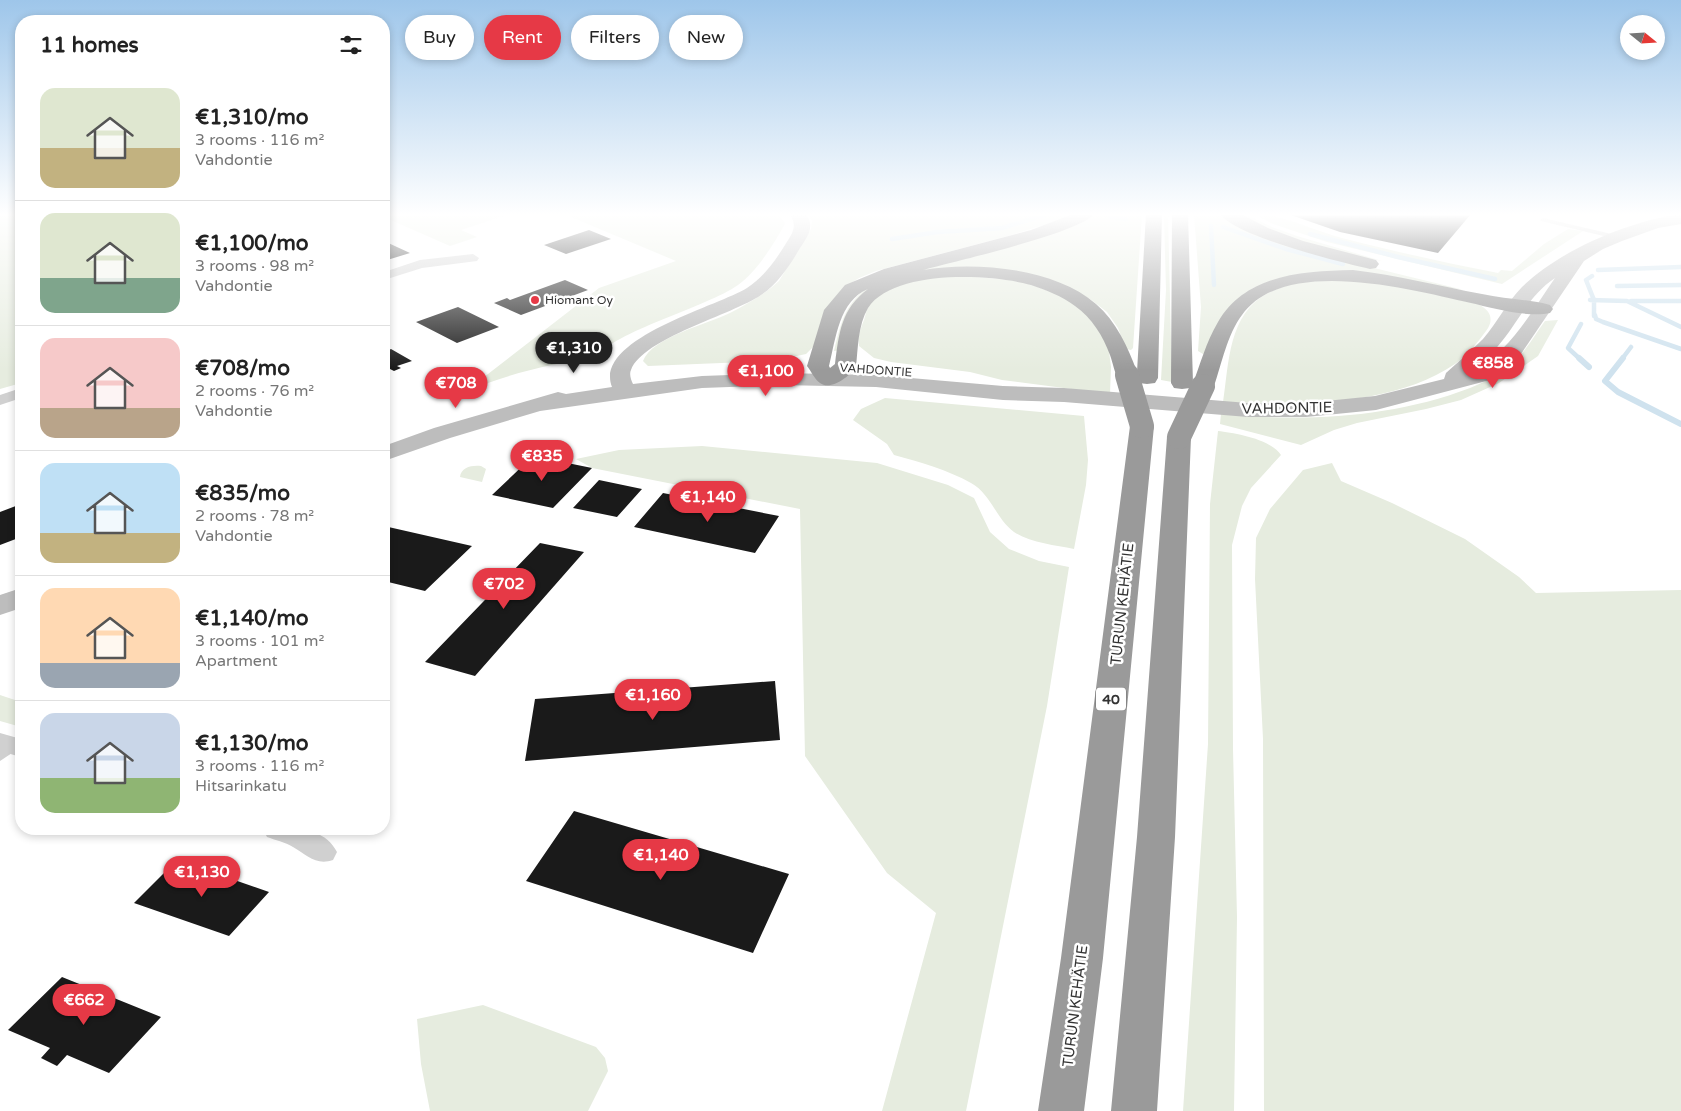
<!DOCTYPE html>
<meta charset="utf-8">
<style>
body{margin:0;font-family:"Varela Round",sans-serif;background:#f6f6f6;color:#222;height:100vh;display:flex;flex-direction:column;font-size:19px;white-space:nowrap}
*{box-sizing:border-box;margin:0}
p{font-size:16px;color:#767676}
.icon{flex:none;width:28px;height:28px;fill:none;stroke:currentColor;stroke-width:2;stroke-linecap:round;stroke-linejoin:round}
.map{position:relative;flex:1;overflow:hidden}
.side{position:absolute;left:15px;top:15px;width:375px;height:820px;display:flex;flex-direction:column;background:#fff;border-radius:20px;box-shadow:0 2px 8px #0003}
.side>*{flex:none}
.top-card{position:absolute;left:405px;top:15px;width:475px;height:45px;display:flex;gap:10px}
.needle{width:32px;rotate:108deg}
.tools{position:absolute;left:1620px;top:15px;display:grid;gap:10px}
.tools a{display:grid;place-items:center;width:45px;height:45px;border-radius:50%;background:#fff;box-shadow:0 2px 8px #0003;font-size:25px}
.price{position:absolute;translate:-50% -42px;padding:0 11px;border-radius:18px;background:#e63946;color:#fff;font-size:16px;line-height:32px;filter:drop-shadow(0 1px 2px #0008)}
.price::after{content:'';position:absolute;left:50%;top:30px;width:15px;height:11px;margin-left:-8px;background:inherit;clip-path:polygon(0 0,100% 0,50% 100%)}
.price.selected{background:#222;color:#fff}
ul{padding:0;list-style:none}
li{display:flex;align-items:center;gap:15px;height:125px;padding:0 25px}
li+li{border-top:1px solid #e0e0e0}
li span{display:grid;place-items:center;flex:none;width:140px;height:100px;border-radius:15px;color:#555}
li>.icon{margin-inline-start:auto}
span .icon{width:60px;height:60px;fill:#fffc;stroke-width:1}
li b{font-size:21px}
h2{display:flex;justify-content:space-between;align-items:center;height:60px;padding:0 25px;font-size:21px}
.pill{padding:0 18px;border-radius:22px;background:#fff;box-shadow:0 2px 8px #0003;font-size:18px;line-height:45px}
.pill.selected{background:#e63946;color:#fff}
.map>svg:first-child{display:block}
</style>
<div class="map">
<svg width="1681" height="1111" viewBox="0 0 1681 1111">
<rect width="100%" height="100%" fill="#fff"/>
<path fill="#e6ecdf" d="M0,214H21V383L0,389Z
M384,214H509L461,230L477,237L450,246L384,217Z
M564,214H779L785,224C773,245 758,270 738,285C707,307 612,332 596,358C551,363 509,374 466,391L599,288L676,261Z
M808,214H1073L1064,219L1008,236L876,271L859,278L842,289L813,347L806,354L773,361L648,366L643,361C652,337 708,324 730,313C747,304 765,294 779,281L811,229L812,221Z
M1098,214H1142L1133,348L1131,350L1126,349L1118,328L1107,312L1090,299L1068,287L998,270L878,284L841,350L834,351C842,319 845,302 874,283L1072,226Z
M1164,214H1168L1172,382L1161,380L1166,290Z
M1194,214H1220L1232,222L1374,268L1464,290L1339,271L1314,272L1280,278L1253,288L1238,300L1206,353L1203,354L1198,351L1201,307Z
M1237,214H1245L1272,227L1297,236L1382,261L1331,251L1301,243Z
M1254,214C1282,214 1314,231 1342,238C1393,251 1446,263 1498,273L1501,270L1512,271L1544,244L1568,229L1583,231L1502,284L1327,242L1273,224Z
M955,275L1022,281L1075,301L1099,328L1109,351L1111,367L1110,394L1002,380L970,372L891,362L874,358L859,346C858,335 860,330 864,320C866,314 867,307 871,302C888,281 930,279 955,275Z
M1305,280H1371L1478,304C1490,310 1495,319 1486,331C1477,343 1468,355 1455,364C1392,407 1296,405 1223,402C1229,363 1228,314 1268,293C1280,287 1293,284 1305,280Z
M1558,320L1538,356L1499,383L1461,400L1426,409L1357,423L1334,430L1301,445L1220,424L1221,414C1304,422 1392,418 1470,388C1484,382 1498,377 1510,366C1524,354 1534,336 1545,321Z
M885,398L1084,416L1088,460L1086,485L1074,549C1055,545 1030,543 1014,532C996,519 991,494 971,483C948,470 920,462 894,455L887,444L853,420L861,409Z
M1218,431C1235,433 1271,439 1281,455L1251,488L1242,506L1232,545L1233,749L1237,917L1234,1111H1183L1208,744L1210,504Z
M702,446L877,463L948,485L974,498L990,532L1009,549L1039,561L1069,567L1047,706L966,1111H882L936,913L887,873L805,756L800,509L592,468L576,459L619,450Z
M1332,463L1341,481L1392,503L1465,539L1519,577L1536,593L1681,590V1111H1264L1263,739L1255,579L1256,538L1270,509L1303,470Z
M481,466L486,469L482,482L460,477C461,467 472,465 481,466Z
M0,695L21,702V727L0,721Z
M483,1005L596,1047L605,1058L608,1071L588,1111H430L421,1064L417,1019Z"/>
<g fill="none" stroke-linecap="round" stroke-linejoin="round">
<path stroke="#cfe2ee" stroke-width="4.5" d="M1110,217L1126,219
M1211,226L1214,285
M1223,227L1286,249L1343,264
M1310,234L1398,257L1495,279
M892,239L938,232L1002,228L1048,214
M1598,270L1681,267
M1592,276L1586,280L1594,300V316
M1617,286L1681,285
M1590,300L1627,301L1681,327
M1631,301H1681
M1595,315L1596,319L1603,322L1681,349
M1580,359L1568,348L1581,324
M1622,359L1631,347"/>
<path stroke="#cfe2ee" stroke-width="6" d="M1579,358L1589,367
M1623,358L1605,381L1618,392L1681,424"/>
</g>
<path fill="#1a1a1a" d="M1288,214H1471L1438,253L1340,232Z
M589,230L611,239L566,254L544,245Z
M384,241L410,253L384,261Z
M565,280L588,290L521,315L494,303L507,298L510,300Z
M458,307L499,327L457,343L416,322Z
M391,349L412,361L397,366L401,368L394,371L384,366V352Z
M533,456L592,468L553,508L492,495Z
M599,480L642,489L617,517L573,508Z
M663,493L779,516L755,553L634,527Z
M21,504V537L0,545V512Z
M384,526L472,546L425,591L384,581Z
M540,543L584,552L475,676L425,662Z
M775,681L780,740L525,761L535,699Z
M574,811L789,874L753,953L526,881Z
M177,860L269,892L229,936L134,903Z
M62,977L161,1017L109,1073L67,1055L57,1066L41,1058L50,1048L8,1030Z"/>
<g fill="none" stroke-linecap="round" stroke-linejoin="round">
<path fill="#d0d0d0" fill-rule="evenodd" d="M1543,218L1616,235L1619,237L1616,239L1541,221L1540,220Z
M14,741L18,743L20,746L18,749L0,761V750Z"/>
<path fill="#d0d0d0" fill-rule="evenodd" d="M473,254L479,258L477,261L422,268L384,280V272L420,260Z
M21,388V398L0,405V395Z
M0,733L21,739V757L0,751Z
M263,829C289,829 323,824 337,852L333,860C316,866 307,855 293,847C285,842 275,840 267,837Z"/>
<path fill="#bdbdbd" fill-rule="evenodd" d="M790,214H806C815,227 808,236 800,248C790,265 778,284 761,295C732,315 643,338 631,370C629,374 631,380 633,384L702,376L781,373L876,375L1003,386L1064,388L1248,403H1306L1375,396L1444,379L1446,373C1458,362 1471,351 1483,339C1497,323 1507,302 1522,287C1560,250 1629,221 1681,214V224L1658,228L1622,241L1603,249L1584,261L1521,354L1508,367L1490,380L1376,410L1306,417H1248L1064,402L1003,400L876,387L781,385L702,388L540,411L450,438L384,461V446L434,428L558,392L566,394L612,387C593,339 716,307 747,288C763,278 775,261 785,245C792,234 798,227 790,214ZM1555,278C1532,311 1510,351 1474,371C1482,363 1491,355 1498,346C1518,323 1528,296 1555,278Z
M21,588V608L0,615V595Z"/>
<path fill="#9a9a9a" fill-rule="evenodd" d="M1073,214H1094C1080,233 952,262 923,270C975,261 1055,268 1096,304C1116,321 1128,347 1137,372L1146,214H1162L1158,378L1155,383L1147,384L1139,383L1136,377L1135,380L1127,381L1119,380C1114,372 1113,363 1110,355C1103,336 1092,318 1075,306C1062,296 1046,290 1031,285C991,274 894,269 868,308C858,325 858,348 856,367C850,376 831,391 820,383C815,380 811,371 807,366L824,310L845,285L884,269L1031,230ZM868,289C841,309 839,333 835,364L830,368L829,366C836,338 839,301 868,289Z
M1172,214H1188L1193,383L1190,388L1182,389L1174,388L1171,383Z
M1220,214H1241L1268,228L1303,241L1376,260L1379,264L1376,268L1370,269C1340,262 1237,237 1220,214Z
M1353,270C1397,275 1439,286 1482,294C1504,299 1528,299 1550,305L1553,309L1550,313C1529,318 1492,308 1471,303C1412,290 1285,255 1242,315C1227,335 1222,363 1214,386L1211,391L1203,393L1195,391L1192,386C1200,365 1206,342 1218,322C1246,274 1303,271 1353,270Z
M1142,419L1150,421L1154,426L1103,958L1084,1111H1038L1061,958L1130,426L1134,421Z
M1179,430L1187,432L1191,437L1175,837L1157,1111H1111L1137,837L1167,437L1171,432Z"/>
<path stroke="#9a9a9a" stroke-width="24" d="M1127,375L1142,426
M1179,437L1203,386"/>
</g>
<linearGradient id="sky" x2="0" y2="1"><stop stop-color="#9ec6ea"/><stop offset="0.58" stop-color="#fff"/><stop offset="1" stop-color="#fff" stop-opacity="0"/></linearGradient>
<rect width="1681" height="370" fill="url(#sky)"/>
<circle fill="#e63946" stroke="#fff" stroke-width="2" cx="535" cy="300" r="5"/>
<g text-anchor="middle" stroke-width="5" stroke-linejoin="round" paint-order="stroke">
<g font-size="12" fill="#333" stroke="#fff" text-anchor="start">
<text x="545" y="304">Hiomant Oy</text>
</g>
<g font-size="12" fill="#333" stroke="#fff">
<text transform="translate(876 370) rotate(4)" y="4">VAHDONTIE</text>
</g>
<rect fill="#fff" stroke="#707070" stroke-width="1" x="1096" y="687.5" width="30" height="23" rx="4"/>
<g font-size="14" font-weight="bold" fill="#333">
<text x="1111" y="704">40</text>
</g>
<g font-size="15" fill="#333" stroke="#fff">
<text transform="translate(1287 408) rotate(-1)" y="5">VAHDONTIE</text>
<text transform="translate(1122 604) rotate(-84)" y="5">TURUN KEHÄTIE</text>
<text transform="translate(1075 1006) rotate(-83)" y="5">TURUN KEHÄTIE</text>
</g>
</g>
</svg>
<div class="tools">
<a><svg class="needle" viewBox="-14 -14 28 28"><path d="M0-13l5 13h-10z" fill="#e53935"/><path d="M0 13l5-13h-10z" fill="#767676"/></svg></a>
</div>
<b class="price selected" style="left:574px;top:374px">€1,310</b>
<b class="price" style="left:1493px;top:389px">€858</b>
<b class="price" style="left:766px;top:397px">€1,100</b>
<b class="price" style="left:456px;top:409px">€708</b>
<b class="price" style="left:542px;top:482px">€835</b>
<b class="price" style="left:708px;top:523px">€1,140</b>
<b class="price" style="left:504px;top:610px">€702</b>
<b class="price" style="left:653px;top:721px">€1,160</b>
<b class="price" style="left:661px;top:881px">€1,140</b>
<b class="price" style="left:202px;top:898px">€1,130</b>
<b class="price" style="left:84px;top:1026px">€662</b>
<div class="top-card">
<a class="pill">Buy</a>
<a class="pill selected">Rent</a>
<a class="pill">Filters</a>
<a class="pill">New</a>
</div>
<section class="side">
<h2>11 homes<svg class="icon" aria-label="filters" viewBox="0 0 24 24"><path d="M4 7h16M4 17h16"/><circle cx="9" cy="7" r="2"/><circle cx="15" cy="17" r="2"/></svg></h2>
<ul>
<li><span style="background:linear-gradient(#dfe7d0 60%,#c2b280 0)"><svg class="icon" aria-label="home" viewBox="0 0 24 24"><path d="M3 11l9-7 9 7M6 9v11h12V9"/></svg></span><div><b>€1,310/mo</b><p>3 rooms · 116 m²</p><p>Vahdontie</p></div></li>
<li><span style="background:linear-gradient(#dfe7d0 65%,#7fa58c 0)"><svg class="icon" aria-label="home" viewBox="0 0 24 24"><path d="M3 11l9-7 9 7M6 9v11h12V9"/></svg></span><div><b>€1,100/mo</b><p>3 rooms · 98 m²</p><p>Vahdontie</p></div></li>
<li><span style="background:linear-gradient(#f6c9c9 70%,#b9a48a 0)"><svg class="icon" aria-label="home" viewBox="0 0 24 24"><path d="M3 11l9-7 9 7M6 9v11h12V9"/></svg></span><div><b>€708/mo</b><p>2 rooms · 76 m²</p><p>Vahdontie</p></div></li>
<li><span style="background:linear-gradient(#bfe0f5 70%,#c2b280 0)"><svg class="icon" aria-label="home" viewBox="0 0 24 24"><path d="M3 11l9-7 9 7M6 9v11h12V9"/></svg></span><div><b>€835/mo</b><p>2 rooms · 78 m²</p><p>Vahdontie</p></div></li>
<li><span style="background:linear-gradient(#ffd9b3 75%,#9aa5b1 0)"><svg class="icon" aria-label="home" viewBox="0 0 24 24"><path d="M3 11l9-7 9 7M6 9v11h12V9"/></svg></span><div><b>€1,140/mo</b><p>3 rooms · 101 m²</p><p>Apartment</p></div></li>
<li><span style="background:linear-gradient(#c9d6e8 65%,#8fb573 0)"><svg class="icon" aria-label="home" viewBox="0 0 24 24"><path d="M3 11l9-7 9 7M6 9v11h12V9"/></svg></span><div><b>€1,130/mo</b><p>3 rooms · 116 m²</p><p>Hitsarinkatu</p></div></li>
</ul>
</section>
</div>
